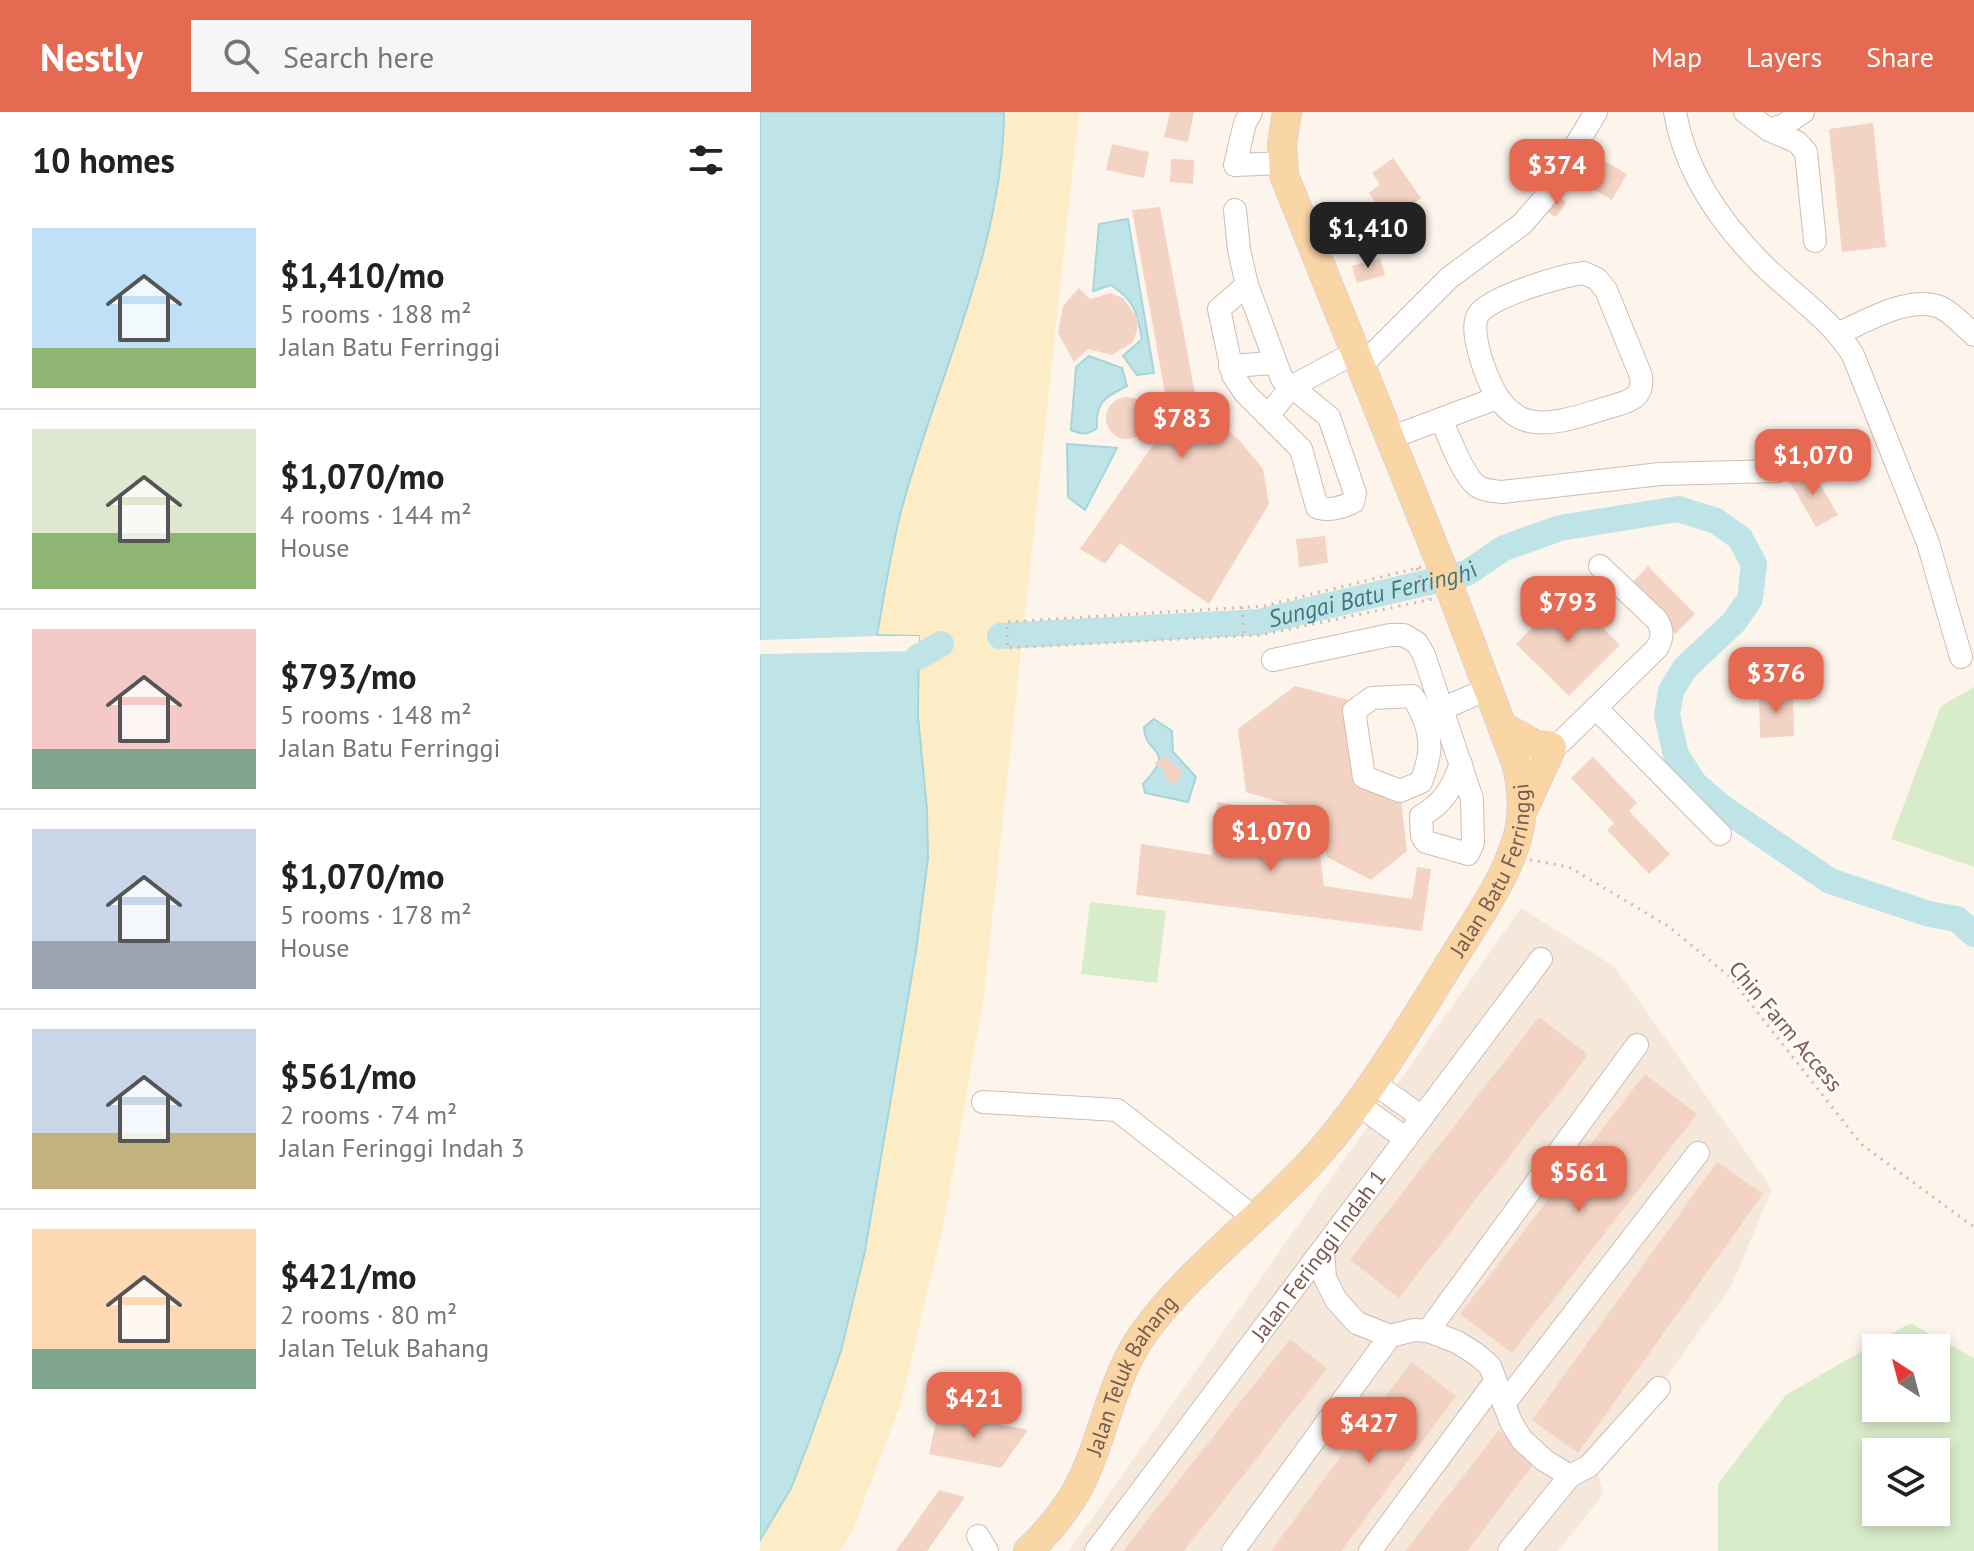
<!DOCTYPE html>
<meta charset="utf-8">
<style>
body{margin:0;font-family:"PT Sans",sans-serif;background:#f6f6f6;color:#222;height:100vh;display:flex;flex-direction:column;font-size:30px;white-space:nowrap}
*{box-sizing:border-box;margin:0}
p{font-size:26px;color:#767676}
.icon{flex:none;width:44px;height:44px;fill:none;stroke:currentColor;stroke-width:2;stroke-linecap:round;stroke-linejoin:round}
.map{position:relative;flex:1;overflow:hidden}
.sheet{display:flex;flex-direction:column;background:#fff;width:760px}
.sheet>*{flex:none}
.needle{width:52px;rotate:324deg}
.fabs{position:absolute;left:1102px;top:1222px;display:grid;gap:16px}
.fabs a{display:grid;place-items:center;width:88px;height:88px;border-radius:0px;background:#fff;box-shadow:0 4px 12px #0003;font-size:40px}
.price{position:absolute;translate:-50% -68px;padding:0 18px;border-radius:16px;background:#e66a52;color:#fff;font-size:26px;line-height:52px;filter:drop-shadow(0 2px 4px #0008)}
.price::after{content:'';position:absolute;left:50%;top:48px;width:24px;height:18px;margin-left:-12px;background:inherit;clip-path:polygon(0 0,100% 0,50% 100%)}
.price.current{background:#222;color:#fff}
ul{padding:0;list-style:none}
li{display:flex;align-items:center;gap:24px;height:200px;padding:0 32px}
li+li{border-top:2px solid #e0e0e0}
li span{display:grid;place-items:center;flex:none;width:224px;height:160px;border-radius:0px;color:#555}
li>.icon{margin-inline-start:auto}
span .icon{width:96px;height:96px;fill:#fffc;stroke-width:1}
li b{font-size:34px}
h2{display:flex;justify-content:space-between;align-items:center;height:96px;padding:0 32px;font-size:34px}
header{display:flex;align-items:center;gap:48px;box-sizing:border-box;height:112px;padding:0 40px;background:#e66a52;color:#fff}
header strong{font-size:38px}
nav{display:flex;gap:44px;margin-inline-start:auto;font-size:28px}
.search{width:560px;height:72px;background:#f6f6f6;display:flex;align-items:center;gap:20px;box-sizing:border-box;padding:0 28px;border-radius:0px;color:#767676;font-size:30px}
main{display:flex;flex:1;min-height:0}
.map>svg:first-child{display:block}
</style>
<header>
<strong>Nestly</strong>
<div class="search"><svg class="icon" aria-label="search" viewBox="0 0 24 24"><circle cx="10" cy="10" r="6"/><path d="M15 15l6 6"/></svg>Search here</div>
<nav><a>Map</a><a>Layers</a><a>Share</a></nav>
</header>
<main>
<section class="sheet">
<h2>10 homes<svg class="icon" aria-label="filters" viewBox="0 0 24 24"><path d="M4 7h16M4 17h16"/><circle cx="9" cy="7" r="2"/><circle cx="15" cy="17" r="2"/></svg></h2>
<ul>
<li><span style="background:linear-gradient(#bfe0f5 75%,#8fb573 0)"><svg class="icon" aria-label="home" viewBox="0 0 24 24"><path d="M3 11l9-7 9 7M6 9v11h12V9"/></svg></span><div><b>$1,410/mo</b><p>5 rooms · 188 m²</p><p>Jalan Batu Ferringgi</p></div></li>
<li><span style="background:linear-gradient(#dfe7d0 65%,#8fb573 0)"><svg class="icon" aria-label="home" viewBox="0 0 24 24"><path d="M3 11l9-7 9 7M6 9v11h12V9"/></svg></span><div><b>$1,070/mo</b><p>4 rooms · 144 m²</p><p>House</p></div></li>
<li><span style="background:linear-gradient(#f6c9c9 75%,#7fa58c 0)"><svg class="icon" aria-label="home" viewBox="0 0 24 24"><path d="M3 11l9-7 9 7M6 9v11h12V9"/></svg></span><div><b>$793/mo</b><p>5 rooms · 148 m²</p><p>Jalan Batu Ferringgi</p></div></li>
<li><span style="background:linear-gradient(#c9d6e8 70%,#9aa5b1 0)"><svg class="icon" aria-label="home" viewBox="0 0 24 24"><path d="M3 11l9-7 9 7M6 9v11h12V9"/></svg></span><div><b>$1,070/mo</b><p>5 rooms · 178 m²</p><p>House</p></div></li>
<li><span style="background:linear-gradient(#c9d6e8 65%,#c2b280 0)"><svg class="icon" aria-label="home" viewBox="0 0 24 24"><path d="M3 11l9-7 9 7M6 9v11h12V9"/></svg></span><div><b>$561/mo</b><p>2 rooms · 74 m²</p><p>Jalan Feringgi Indah 3</p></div></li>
<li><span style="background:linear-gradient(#ffd9b3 75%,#7fa58c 0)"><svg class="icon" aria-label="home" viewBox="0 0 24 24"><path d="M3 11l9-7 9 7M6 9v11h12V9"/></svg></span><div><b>$421/mo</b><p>2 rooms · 80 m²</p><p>Jalan Teluk Bahang</p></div></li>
</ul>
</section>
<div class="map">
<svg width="1214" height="1439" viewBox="0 0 1214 1439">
<rect width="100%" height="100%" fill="#fdf5ec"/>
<path fill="#f5e7da" d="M761,796L855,855L1012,1077L971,1175L838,1360L843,1383L798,1439H309Z"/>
<path fill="#d9ecc9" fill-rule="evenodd" d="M1214,575V755L1131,727L1181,594Z
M330,790L406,799L397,871L321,862Z
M1150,1211L1214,1246V1439H958V1372L1026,1283ZM1176,1236V1296H1116V1236ZM1176,1340V1400H1116V1340Z"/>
<path fill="#fcedc7" d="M244,0H319L224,883L184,1110L141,1291L93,1418L80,1439H0V1428L31,1376L81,1239L105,1139L156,839L168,746L167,698L158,604L159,525L117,524C125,480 131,435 143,393C178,263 243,136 244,0Z"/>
<path fill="#bfe4e8" stroke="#a5d5da" stroke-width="2" d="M0,0H244C243,136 178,263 143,392C131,435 125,480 117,523L159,524L158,604L167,698L168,746L156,839L105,1139L81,1239L50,1327L31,1376L0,1428Z
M368,107L394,261L377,263L363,244L382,227C377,200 375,189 351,173L333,179L339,112Z
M329,244L362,256L367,274C345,285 335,290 337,316C328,323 322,323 311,318L316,255Z
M307,332L357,336L325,398L308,385Z
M394,607L412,619L413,640L436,665L428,690L385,681L383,672C418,635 385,645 384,615Z"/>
<path fill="#fdf5ec" d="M117,524H159V539L0,542V528Z"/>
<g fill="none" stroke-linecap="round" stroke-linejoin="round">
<g stroke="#bfe4e8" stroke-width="26">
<path id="s1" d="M240,524L499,510L707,461L744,436L800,416L918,397L956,409L980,426L994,452L990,487L974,510L925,556L911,579L907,603L916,643L934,671L963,696L1070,769L1169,802L1197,807L1214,822"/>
<path d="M158,545L181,532"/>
</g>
</g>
<path fill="#f3d3c3" d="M410,0H434L428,30L404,25Z
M1113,11L1126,135L1082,140L1069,17Z
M352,32L389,40L384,66L346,58Z
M829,40L867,62L852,88L814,66Z
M633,46L661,86L645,98L639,89L622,100L609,81L620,72L612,61Z
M411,47L434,48L433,72L410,70Z
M797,84L806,90L796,105L787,100Z
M400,95L437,292L479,328L503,357L509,392L449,492L360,431L345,452L320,437L405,316L406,286L372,98Z
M620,146L625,163L597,171L592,154Z
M319,176L330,187L350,181L363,186L378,207L377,219L372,231L352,243L328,237L314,250L298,221L303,194Z
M346 306a21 21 0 1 1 42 0a21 21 0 1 1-42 0Z
M1050,355L1078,403L1056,415L1028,367Z
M565,424L568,451L539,455L536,427Z
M888,454L935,502L915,522L868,475Z
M807,480L860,533L809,584L756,532Z
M535,574L589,588L601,666L641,688L647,739L611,768L567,745L557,701L486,680L478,617Z
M1033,581L1034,624L1000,626L999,582Z
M408,643L411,653H417L422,661L416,671L407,670L404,658L394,651Z
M833,645L877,691L869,699L910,742L889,762L847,718L854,711L811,666Z
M457,690L555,705L564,774L652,787L657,755L671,757L662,819L376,783L381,732L452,743Z
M779,905L828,943L639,1186L590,1148Z
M885,962L937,1002L752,1241L700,1202Z
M957,1050L1003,1082L818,1341L772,1308Z
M530,1227L567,1256L424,1439H363Z
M651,1250L696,1284L581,1439H511Z
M178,1300L268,1318L241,1356L169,1342Z
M739,1318L777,1348L707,1439H645Z
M179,1378L205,1385L167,1439H136Z"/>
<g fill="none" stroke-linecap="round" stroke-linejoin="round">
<g stroke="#d1bcb0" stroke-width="24">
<g id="minor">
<path d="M491,0L485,11L475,53L521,51"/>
<path d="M915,0C925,60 960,110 1002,152C1033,183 1070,206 1093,243L1168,431L1201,545"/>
<path d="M985,0L1009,18L1024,13L1043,0"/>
<path d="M1009,18L1037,30L1046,40L1055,129"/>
<path d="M475,98L479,138L487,173"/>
<path d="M824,161L837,167L846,178L881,264C884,285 871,289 853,294C828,301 795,315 769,309C758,307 746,297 740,288C728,273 708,219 718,203C728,185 803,163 824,161Z"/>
<path d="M487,173L522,267L569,305L595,381L593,390C584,395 567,400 557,395L541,337L485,281L473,263L459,197Z"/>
<path d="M1079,221C1107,209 1149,183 1180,195C1193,201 1204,214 1214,223"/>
<path d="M602,253L689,166L762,112L783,88L836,0"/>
<path d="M470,254L514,251"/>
<path d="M508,304L531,275L596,240"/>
<path d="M681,307C689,324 702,363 717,374C725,379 733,379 742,380L900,362L1017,359"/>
<path d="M630,326L737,286"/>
<path d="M513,548L630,523H644L657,531L664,543L712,687L713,731L708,742L666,730L662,724L661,704C684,691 692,676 701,652"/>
<path d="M652,584C658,591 660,599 664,607C673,630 670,647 661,670L640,679L604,665L594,599L612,586Z"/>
<path d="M836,596L960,722"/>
<path d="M670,602L728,577"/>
<path d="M779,641L801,630L897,536C903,525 903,519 897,508L840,454"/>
<path d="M615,972L662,1005"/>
<path d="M223,990L357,998L496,1107"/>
<path d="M599,993L646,1027"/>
<path d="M563,1138L565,1166L576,1188L597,1211L630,1224L654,1218L668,1219L697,1230L716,1242L730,1254L751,1310L762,1328L784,1348L810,1364"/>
<path d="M668,1219L877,933"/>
<path d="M744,1292L938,1041"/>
<path d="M218,1424L227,1439"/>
<path id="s2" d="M336,1439L781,847"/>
<path d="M473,1439L630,1224"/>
<path d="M610,1439L735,1270"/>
<path d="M749,1439L810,1364L829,1354L899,1276"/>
</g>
</g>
<g stroke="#dad1cd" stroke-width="30">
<g id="major">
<path d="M742,614L776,633L792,635L764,696"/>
<path id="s3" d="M268,1439C287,1421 304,1401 317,1378C344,1328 350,1269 383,1222C431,1155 505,1103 560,1040C612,980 651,913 693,846C716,808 747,766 758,723C764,701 762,673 756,651L680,450L524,63L522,32L527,0"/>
</g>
</g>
<path stroke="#d9b6a5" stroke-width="3" stroke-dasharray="2 6" stroke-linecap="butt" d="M661,455L504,494L247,510V536L501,523L673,487
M657,456L668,487
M482,495L484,523
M770,748L809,755L908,814L969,864L1101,1032L1214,1115"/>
<use href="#minor" stroke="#fff" stroke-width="22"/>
<use href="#major" stroke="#fbd6a5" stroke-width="28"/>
</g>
<g text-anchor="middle" stroke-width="6" stroke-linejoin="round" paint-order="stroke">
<g font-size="22" fill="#7a5a4d" stroke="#fffaf3">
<text dy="8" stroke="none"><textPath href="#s3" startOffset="836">Jalan Batu Ferringgi</textPath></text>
<text transform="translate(1026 914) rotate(50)" y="8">Chin Farm Access</text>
<text dy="8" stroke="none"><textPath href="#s2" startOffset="370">Jalan Feringgi Indah 1</textPath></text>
<text dy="8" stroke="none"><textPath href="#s3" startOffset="206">Jalan Teluk Bahang</textPath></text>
</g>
<g font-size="24" font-style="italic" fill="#40777e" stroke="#fffaf3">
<text dy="8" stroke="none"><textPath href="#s1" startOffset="376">Sungai Batu Ferringhi</textPath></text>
</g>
</g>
</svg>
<div class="fabs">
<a><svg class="needle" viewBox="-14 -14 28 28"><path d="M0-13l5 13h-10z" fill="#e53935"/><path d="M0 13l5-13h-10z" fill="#767676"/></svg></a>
<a><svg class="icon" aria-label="layers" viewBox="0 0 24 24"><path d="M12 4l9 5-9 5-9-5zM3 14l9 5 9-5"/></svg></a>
</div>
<b class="price" style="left:797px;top:95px">$374</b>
<b class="price current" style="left:608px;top:158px">$1,410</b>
<b class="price" style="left:422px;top:348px">$783</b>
<b class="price" style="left:1053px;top:385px">$1,070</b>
<b class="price" style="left:808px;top:532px">$793</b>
<b class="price" style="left:1016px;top:603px">$376</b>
<b class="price" style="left:511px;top:761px">$1,070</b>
<b class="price" style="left:819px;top:1102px">$561</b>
<b class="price" style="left:214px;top:1328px">$421</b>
<b class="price" style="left:609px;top:1353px">$427</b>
</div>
</main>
